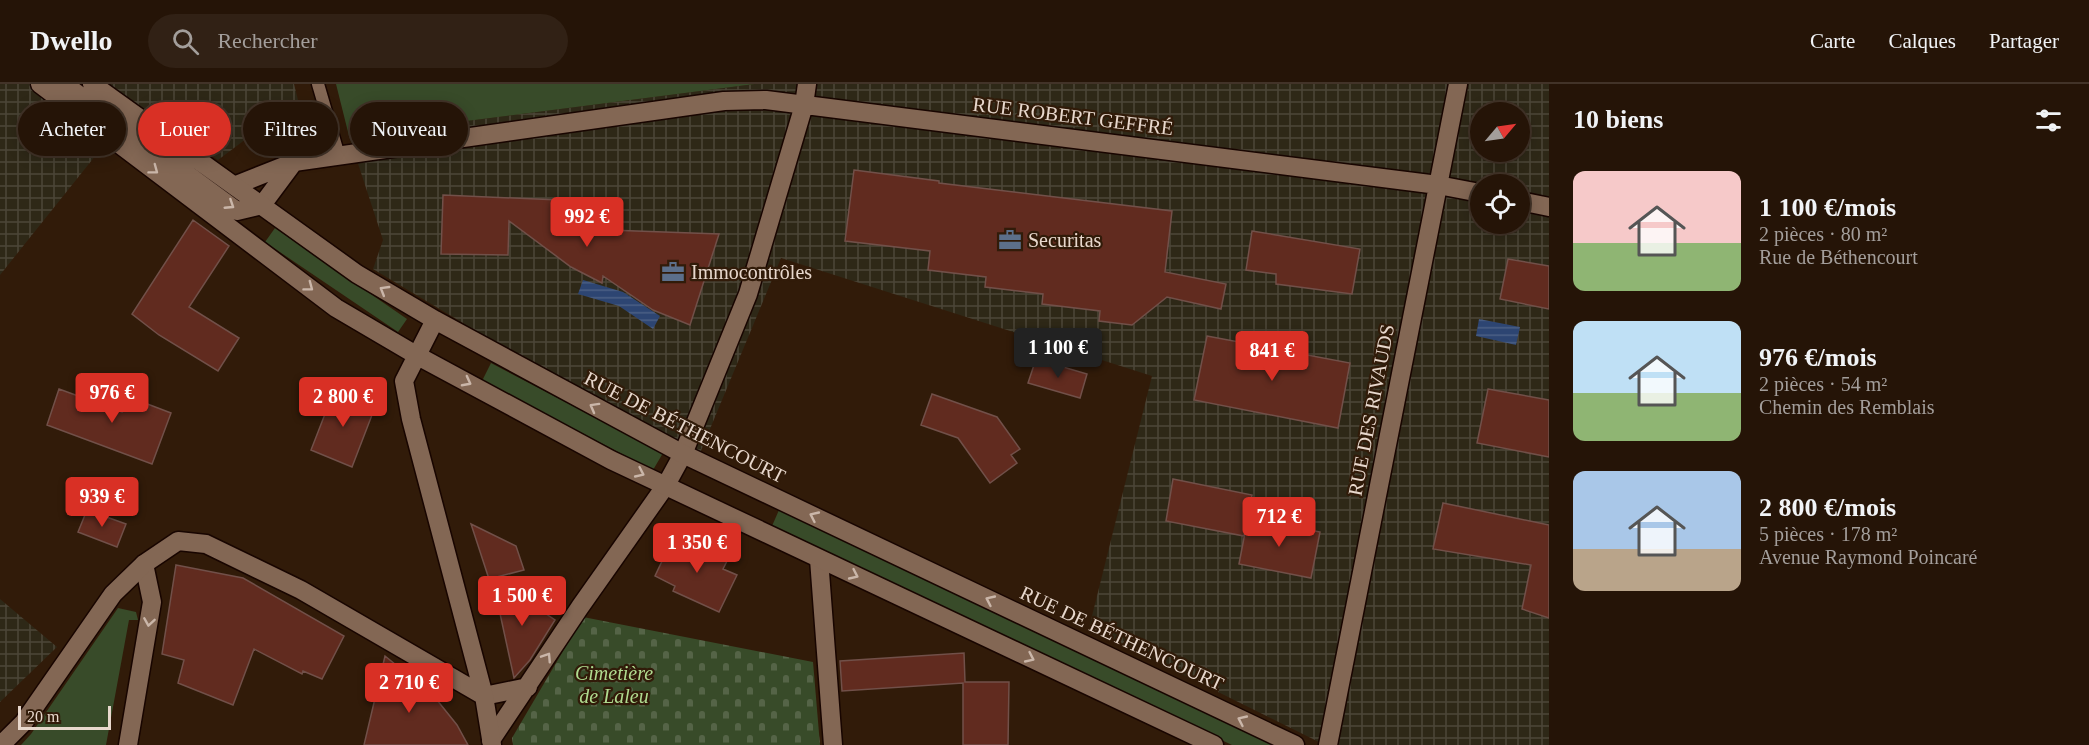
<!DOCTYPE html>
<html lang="fr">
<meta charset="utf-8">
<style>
body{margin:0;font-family:"Times New Roman",serif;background:#312115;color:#f1f3f6;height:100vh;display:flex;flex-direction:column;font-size:22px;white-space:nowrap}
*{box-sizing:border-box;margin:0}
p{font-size:20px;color:#a39e9b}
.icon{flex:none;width:33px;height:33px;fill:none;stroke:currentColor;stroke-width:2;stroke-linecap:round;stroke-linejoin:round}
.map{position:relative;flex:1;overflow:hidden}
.details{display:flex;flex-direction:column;background:#251407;width:540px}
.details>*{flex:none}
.hud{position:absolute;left:18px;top:18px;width:570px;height:54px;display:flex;gap:12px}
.needle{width:39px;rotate:61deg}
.controls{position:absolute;left:1470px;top:18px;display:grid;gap:12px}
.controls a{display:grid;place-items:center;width:60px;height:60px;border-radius:50%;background:#251407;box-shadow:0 3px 15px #0003,0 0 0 2px #423328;font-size:30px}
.scale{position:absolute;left:18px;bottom:15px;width:93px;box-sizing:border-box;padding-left:6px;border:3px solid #e8d8cd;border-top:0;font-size:16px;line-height:21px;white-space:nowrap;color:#e8d8cd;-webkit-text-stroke:4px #311b09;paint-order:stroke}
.price{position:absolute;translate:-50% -51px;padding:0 14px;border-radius:6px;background:#d93025;color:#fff;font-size:20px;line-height:39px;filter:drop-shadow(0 2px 3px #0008)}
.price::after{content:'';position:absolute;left:50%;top:36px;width:18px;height:14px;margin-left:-9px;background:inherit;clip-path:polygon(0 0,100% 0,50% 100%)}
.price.current{background:#222;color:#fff}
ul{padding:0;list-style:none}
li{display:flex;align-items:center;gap:18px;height:150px;padding:0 24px}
li span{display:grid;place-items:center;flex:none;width:168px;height:120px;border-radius:12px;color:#555}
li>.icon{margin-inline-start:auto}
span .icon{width:72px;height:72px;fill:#fffc;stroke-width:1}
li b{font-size:26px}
h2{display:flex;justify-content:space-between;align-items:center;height:72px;padding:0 24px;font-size:26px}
.pill{padding:0 21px;border-radius:27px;background:#251407;box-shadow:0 3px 15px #0003,0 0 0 2px #423328;font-size:21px;line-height:54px}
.pill.current{background:#d93025;color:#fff}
header{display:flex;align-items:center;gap:36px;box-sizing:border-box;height:84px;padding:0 30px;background:#251407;border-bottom:2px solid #423328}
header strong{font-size:28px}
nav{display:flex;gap:33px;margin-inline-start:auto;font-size:21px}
.search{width:420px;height:54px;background:#312115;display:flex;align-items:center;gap:15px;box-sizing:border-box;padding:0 21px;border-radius:33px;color:#a39e9b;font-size:22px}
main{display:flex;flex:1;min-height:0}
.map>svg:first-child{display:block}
</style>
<header>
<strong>Dwello</strong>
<div class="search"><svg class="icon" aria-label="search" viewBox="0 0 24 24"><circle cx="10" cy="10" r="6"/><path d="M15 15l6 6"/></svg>Rechercher</div>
<nav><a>Carte</a><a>Calques</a><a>Partager</a></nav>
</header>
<main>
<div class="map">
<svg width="1549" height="661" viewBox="0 0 1549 661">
<defs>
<pattern id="industrial-grid" width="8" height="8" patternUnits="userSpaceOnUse" patternTransform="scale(1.5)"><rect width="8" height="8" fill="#2e2817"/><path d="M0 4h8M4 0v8" fill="none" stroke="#4c4638"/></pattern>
<pattern id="cemetery-stones" width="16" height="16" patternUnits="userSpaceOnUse" patternTransform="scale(1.5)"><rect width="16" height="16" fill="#384b29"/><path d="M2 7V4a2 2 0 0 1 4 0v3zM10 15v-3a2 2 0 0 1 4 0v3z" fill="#556447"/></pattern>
<pattern id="water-rules" width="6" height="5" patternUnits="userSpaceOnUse" patternTransform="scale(1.5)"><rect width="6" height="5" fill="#2d4572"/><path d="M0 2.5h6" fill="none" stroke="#4b5f85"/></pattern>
</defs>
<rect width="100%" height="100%" fill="#311b09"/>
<path fill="url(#industrial-grid)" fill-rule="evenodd" d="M0,0H294L298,16L218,76L136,21L0,191Z
M755,0H1549V661H1325L1089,544L1152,292L781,174L700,369L503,263L373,185L383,156L349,52ZM1480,28H1520V68H1480ZM1480,100H1520V140H1480Z
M0,515L57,563L0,618Z"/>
<path fill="#384b29" d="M336,0H755L349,52Z
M275,144L407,235L398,248L265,158Z
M491,279L663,369L653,386L482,297Z
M779,426L1274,661H1232L772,442Z
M118,524L136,528L138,536H129L106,661H21L31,650Z"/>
<path fill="url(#cemetery-stones)" d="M583,533L813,578L820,661H513L512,654Z"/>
<path fill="url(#water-rules)" d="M583,196L623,208L660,232L653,245L619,222L578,210Z
M1479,235L1520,243L1516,261L1476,252Z"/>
<path fill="#612b1f" stroke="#715049" stroke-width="1.5" d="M854,86L939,97V99L1172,127L1165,188L1226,200L1221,225L1167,213L1132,241L1099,237L1100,227L1042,220L1043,210L985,203L986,193L928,186L930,167L845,157Z
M443,111L582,117L581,145L719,150L690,241L653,226L603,192L602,199L571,183L509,137L508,171L441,170Z
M193,136L229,162L189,223L239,254L218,287L159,251L132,230Z
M1252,147L1360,165L1352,210L1276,200V190L1246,186Z
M1508,175L1549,182V225L1500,215Z
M1207,252L1350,279L1338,344L1194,316Z
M1036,275L1087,290L1080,314L1028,299Z
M343,301L365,311L359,325L372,331L352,383L311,366L332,312L337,314Z
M59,305L122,328L124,311L171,329L152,380L47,341Z
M1488,305L1549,316V373L1477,359Z
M932,310L997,333L1020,365L1011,371L1017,379L990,399L958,354L921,341Z
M1173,395L1252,411L1244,452L1166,437Z
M1443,419L1549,441V534L1522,525L1531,481L1433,465Z
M87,426L126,440L117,463L78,448Z
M1248,433L1320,448L1311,494L1239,480Z
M471,440L516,462L524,486L489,495Z
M673,454L702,468L703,464L728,475L723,485L737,491L719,528L673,507L675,502L655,492Z
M176,481L243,494L344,552L322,595L303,587L302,590L254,565L233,621L178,599L184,576L162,570Z
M499,498L555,536L530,576L514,594L499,525Z
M964,569L965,598H1009L1008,661H963V599L842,607L840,577Z
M385,572L433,611L457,641L468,661H364Z"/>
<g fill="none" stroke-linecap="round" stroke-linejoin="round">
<g stroke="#180500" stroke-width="15">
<path id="lane" d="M318,0L339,72"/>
</g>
<g stroke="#180500" stroke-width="21">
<path id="street" d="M236,101L294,78L724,17L766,16L1438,101L1480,109
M1520,117L1549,123
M262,121L294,78
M819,475L833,661
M484,612L528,603
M491,656L580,523L666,401L683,370L748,210L804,21L807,0
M128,661L152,518L144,480
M1328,661L1458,0"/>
</g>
<g stroke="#180500" stroke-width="21">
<path id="secondary" d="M40,0L336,224L416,271L611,376L1214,661
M64,0L237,127L262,121
M92,0L357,190L435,236L683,370L1295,661
M435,236L404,297L411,335L484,612L492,661
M1,661L24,638L113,510L144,480L178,457L206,460L301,506L484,612"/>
</g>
<use href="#lane" stroke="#836754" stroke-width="12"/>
<use href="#street" stroke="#836754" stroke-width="18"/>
<use href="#secondary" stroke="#836754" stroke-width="18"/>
</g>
<defs><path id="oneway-chevron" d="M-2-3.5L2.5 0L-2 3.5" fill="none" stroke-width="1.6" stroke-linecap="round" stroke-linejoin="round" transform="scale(1.5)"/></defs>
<g stroke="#cab6a9">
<use href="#oneway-chevron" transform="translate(154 86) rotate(37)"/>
<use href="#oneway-chevron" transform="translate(230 121) rotate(33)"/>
<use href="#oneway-chevron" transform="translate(309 203) rotate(37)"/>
<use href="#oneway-chevron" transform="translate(384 206) rotate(-149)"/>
<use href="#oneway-chevron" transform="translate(467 298) rotate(28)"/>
<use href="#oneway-chevron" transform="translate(594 323) rotate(-151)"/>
<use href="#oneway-chevron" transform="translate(640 389) rotate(25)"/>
<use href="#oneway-chevron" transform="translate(814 432) rotate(-155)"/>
<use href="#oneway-chevron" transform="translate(854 491) rotate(25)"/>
<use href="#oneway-chevron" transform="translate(990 516) rotate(-155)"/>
<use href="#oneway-chevron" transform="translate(149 538) rotate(99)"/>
<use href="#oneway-chevron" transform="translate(547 573) rotate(-57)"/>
<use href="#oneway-chevron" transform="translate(1030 574) rotate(25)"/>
<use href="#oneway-chevron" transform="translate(1242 636) rotate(-155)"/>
</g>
<defs>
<g id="office-bare" transform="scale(1.8)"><path d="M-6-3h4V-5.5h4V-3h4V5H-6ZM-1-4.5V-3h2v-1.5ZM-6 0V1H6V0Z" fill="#5c6f8a" stroke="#311b09" stroke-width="2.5" paint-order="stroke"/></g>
</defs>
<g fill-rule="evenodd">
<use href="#office-bare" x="1010" y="156"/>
<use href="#office-bare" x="673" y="188"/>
</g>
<g text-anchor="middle" stroke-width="4.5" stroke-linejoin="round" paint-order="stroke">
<g font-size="20" fill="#e8d8cd" stroke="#311b09">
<text transform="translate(1073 32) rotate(7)" y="7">RUE ROBERT GEFFRÉ</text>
<text transform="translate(1371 326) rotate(-79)" y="7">RUE DES RIVAUDS</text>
<text transform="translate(685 343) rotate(27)" y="7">RUE DE BÉTHENCOURT</text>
<text transform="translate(1122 554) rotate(25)" y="7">RUE DE BÉTHENCOURT</text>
</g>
<g font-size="20" fill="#e8d8cd" stroke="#311b09" text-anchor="start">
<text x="1028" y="163">Securitas</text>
<text x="691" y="195">Immocontrôles</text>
</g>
<g font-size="20" font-style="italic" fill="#b0db8f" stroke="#311b09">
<text x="614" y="596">Cimetière<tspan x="614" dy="23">de Laleu</tspan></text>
</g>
</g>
</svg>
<div class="controls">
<a><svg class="needle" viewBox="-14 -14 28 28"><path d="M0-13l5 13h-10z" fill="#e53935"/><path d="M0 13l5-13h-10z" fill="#a39e9b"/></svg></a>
<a><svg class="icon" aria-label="locate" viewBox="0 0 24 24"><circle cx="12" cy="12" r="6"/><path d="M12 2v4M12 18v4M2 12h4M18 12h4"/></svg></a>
</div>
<div class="scale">20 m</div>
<b class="price" style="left:587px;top:164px">992 €</b>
<b class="price current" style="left:1058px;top:295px">1 100 €</b>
<b class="price" style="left:1272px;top:298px">841 €</b>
<b class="price" style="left:112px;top:340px">976 €</b>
<b class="price" style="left:343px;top:344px">2 800 €</b>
<b class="price" style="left:102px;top:444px">939 €</b>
<b class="price" style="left:1279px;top:464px">712 €</b>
<b class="price" style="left:697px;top:490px">1 350 €</b>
<b class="price" style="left:522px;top:543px">1 500 €</b>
<b class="price" style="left:409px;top:630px">2 710 €</b>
<div class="hud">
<a class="pill">Acheter</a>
<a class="pill current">Louer</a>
<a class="pill">Filtres</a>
<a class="pill">Nouveau</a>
</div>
</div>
<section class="details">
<h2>10 biens<svg class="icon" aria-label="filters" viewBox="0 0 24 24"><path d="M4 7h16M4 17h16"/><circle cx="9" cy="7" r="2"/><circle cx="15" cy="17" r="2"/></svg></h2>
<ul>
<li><span style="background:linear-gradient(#f6c9c9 60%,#8fb573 0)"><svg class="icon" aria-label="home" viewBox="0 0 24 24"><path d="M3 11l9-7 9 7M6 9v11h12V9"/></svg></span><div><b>1 100 €/mois</b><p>2 pièces · 80 m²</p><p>Rue de Béthencourt</p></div></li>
<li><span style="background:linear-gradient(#bfe0f5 60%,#8fb573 0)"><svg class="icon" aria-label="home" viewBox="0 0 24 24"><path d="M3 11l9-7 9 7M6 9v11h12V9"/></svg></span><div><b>976 €/mois</b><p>2 pièces · 54 m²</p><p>Chemin des Remblais</p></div></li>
<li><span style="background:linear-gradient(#a9c7e8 65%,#b9a48a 0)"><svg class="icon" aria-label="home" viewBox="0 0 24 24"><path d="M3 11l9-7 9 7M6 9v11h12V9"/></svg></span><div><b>2 800 €/mois</b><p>5 pièces · 178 m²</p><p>Avenue Raymond Poincaré</p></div></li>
</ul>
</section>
</main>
